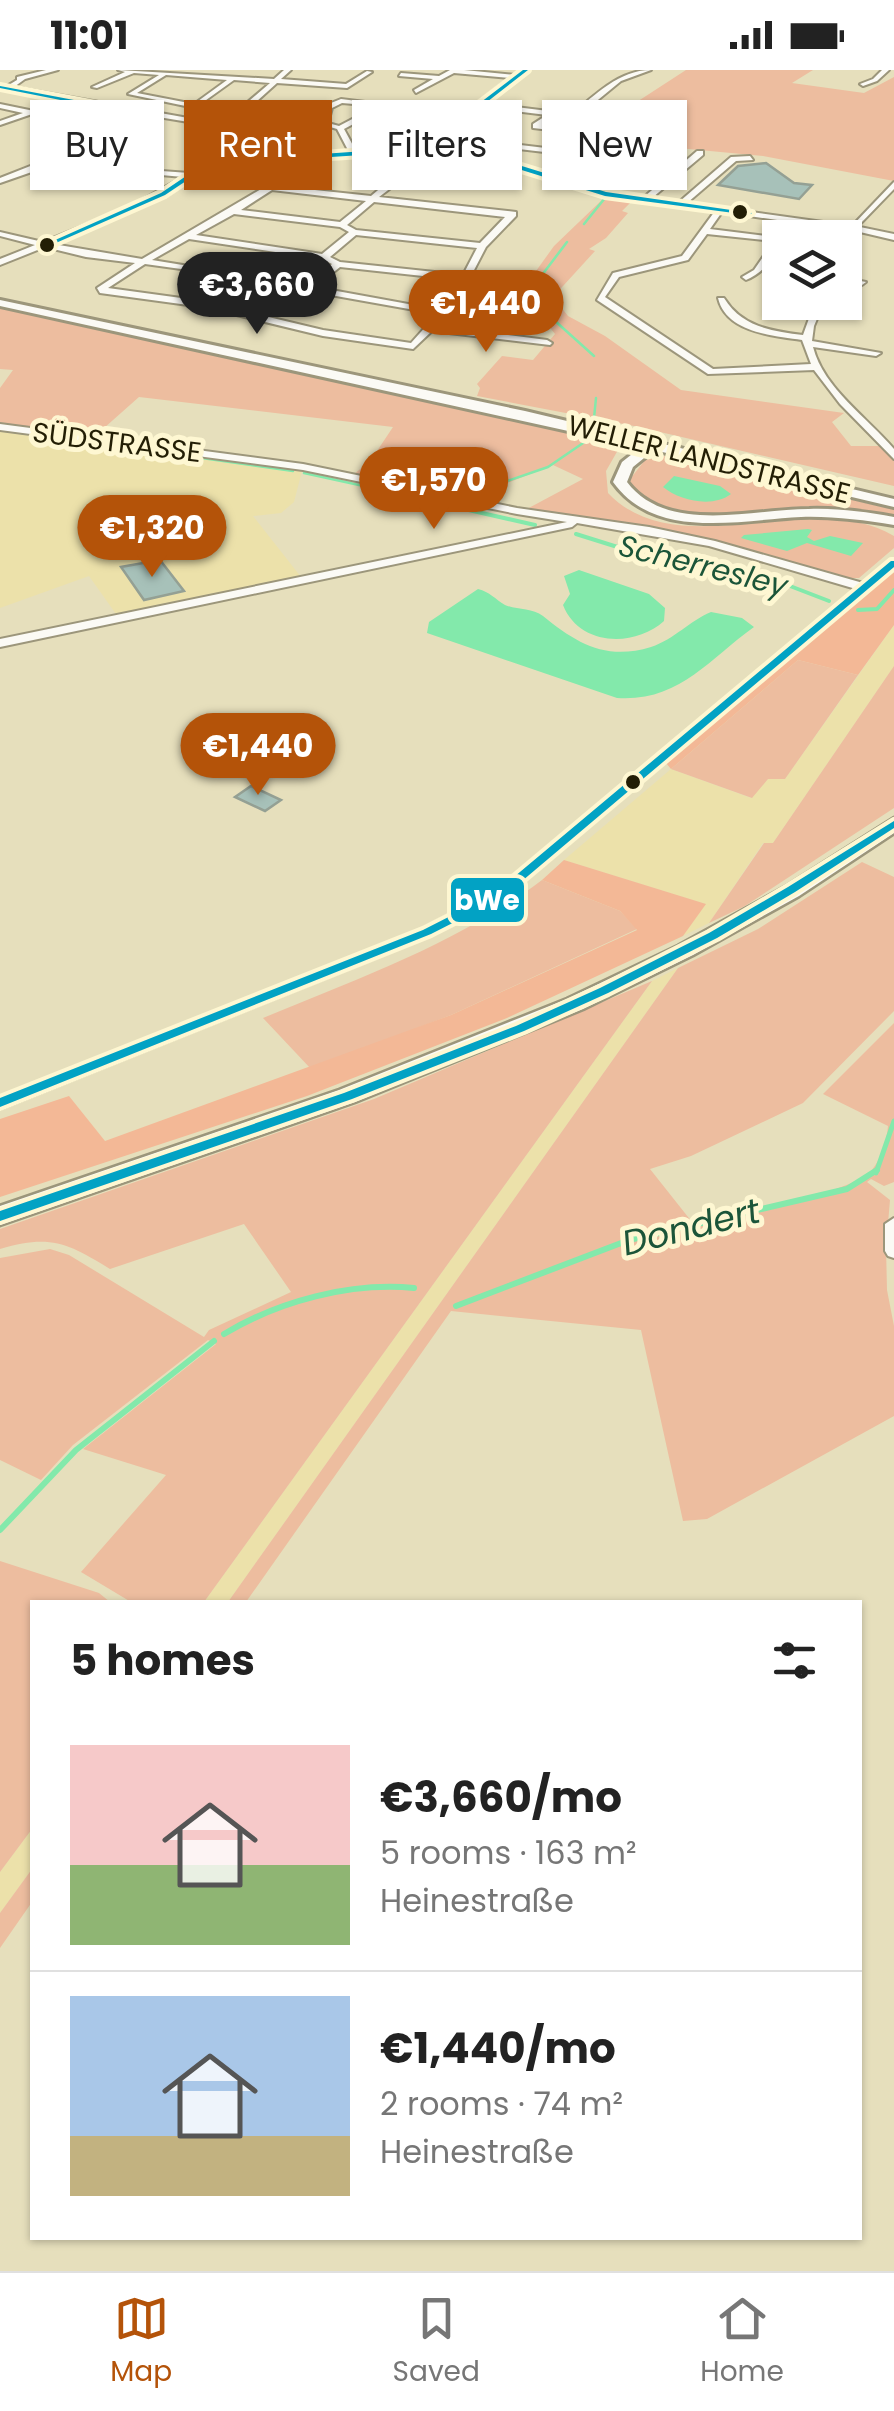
<!DOCTYPE html>
<meta charset="utf-8">
<style>
body{margin:0;font-family:Poppins,sans-serif;background:#f6f6f6;color:#222;height:100vh;display:flex;flex-direction:column;font-size:38px;white-space:nowrap}
*{box-sizing:border-box;margin:0}
p{font-size:32px;color:#767676}
.icon{flex:none;width:55px;height:55px;fill:none;stroke:currentColor;stroke-width:2;stroke-linecap:round;stroke-linejoin:round}
.map{position:relative;flex:1;overflow:hidden}
.panel{position:absolute;left:30px;top:1530px;width:832px;height:640px;display:flex;flex-direction:column;background:#fff;border-radius:0px;box-shadow:0 2px 8px #0004}
.panel>*{flex:none}
.guide{position:absolute;left:30px;top:30px;width:835px;height:90px;display:flex;gap:20px}
.buttons{position:absolute;left:762px;top:150px;display:grid;gap:20px}
.buttons a{display:grid;place-items:center;width:100px;height:100px;border-radius:0px;background:#fff;box-shadow:0 2px 8px #0004;font-size:50px}
.price{position:absolute;translate:-50% -85px;padding:0 22px;border-radius:35px;background:#b45309;color:#fff;font-size:32px;line-height:65px;filter:drop-shadow(0 2px 5px #0008)}
.price::after{content:'';position:absolute;left:50%;top:60px;width:30px;height:22px;margin-left:-15px;background:inherit;clip-path:polygon(0 0,100% 0,50% 100%)}
.price.selected{background:#222;color:#fff}
ul{padding:0;list-style:none}
li{display:flex;align-items:center;gap:30px;height:250px;padding:0 40px}
li+li{border-top:2px solid #e0e0e0}
li span{display:grid;place-items:center;flex:none;width:280px;height:200px;border-radius:0px;color:#555}
li>.icon{margin-inline-start:auto}
span .icon{width:120px;height:120px;fill:#fffc;stroke-width:1}
li b{font-size:42px}
h2{display:flex;justify-content:space-between;align-items:center;height:120px;padding:0 40px;font-size:42px}
.chip{padding:0 35px;border-radius:0px;background:#fff;box-shadow:0 2px 8px #0004;font-size:35px;line-height:90px}
.chip.selected{background:#b45309;color:#fff}
.status{display:flex;justify-content:space-between;align-items:center;height:70px;padding:0 50px;background:#fff;direction:ltr}
.status svg{height:28px;fill:currentColor}
.dock{display:flex;justify-content:space-around;align-items:center;height:140px;border-top:2px solid #e0e0e0;background:#fff;font-size:28px;color:#767676}
.dock a{display:grid;justify-items:center;gap:5px}
.dock .selected{color:#b45309}
.map>svg:first-child{display:block}
</style>
<div class="status"><b>11:01</b><svg viewBox="0 0 49 12"><path d="M0 12V9h3v3zM5 12V6h3v6zM10 12V3h3v9zM15 12V0h3v12zM26 1h20v11H26zM47 4h2v5h-2z"/></svg></div>
<div class="map">
<svg width="894" height="2201" viewBox="0 0 894 2201">
<rect width="100%" height="100%" fill="#e6dfbc"/>
<path fill="#ece1aa" d="M0,357L303,397L294,432L281,443L253,446L301,507L116,544L89,506L0,538Z
M894,555V596L773,773H763L709,853L683,866L705,834L564,790L671,699L751,728L768,709H785Z
M678,898L228,1532H204L652,911Z
M32,1759V1799L0,1843V1802Z"/>
<path fill="#edbd9f" d="M686,0H813L792,13L864,23L894,7V111L763,86L625,73L603,76L594,72L603,64L539,55L554,45L609,50Z
M604,128L631,132L622,141L628,143L606,168L589,179L595,181L553,227L568,246L605,266L681,320L844,343L832,352L851,376H882L894,391V416L634,356L477,326L480,318L477,314L502,286L533,290L555,264L525,226L531,208L554,176Z
M0,236L609,369L618,380L606,401L608,423C678,497 813,417 894,466V478L859,508H849L711,471L525,440L583,409L553,395L467,429L353,405L371,390L393,357L139,327L95,366L0,354V318L13,300L0,299Z
M671,385L878,436L888,438L894,432V447C833,440 697,459 650,435C642,430 634,420 627,413L645,390Z
M798,590L858,605L785,709H768L752,728L671,699Z
M894,596V738L745,836L709,853L764,773H773Z
M862,792L894,807V941L803,1033L691,1086L650,1099L692,1152C730,1143 848,1126 872,1100C881,1089 887,1070 888,1056L823,1024L894,953V1112L884,1116L871,1109L867,1112L890,1130L886,1177L887,1220L894,1256V1346L707,1449L683,1451L641,1260L451,1241L246,1532H228L678,898L758,859Z
M542,810L620,841L637,859L451,945L311,999L263,948C360,908 458,873 542,810Z
M652,911L204,1532H131L81,1502L166,1405L83,1379L216,1274L208,1270L73,1375L41,1410L0,1390V1188L50,1179L69,1185L204,1267L209,1260L291,1222L244,1154L110,1199C68,1173 50,1164 0,1179V1159L374,1029Z
M0,1491L99,1523L110,1532H32V1759L0,1802Z
M32,1799V1832L0,1878V1843Z"/>
<path fill="#f3b896" d="M894,502V555L858,605L798,590L671,699L666,693Z
M564,790L706,834L683,866L507,948L307,1026L0,1127V1049L69,1026L105,1071L451,945L637,860L620,841L542,810Z"/>
<path fill="#83e9ab" d="M674,406L720,416L731,424C713,438 680,431 663,417Z
M808,459L812,460L807,467L814,471L830,466L863,473L851,486L807,473L787,481L741,468L744,465Z
M579,500L649,524L665,538L664,551C634,578 579,576 563,535L570,524L564,506Z
M478,519C490,522 495,529 505,535C517,540 532,538 543,546C576,573 606,591 651,577C675,569 689,551 711,542L742,548L754,557C708,590 679,632 617,628L427,563L429,552Z"/>
<g fill="none" stroke-linecap="round" stroke-linejoin="round">
<path stroke="#83e9ab" stroke-width="2.5" d="M584,154L605,128
M567,172L539,209L534,232L594,286
M594,348L596,328
M0,360L22,363
M51,367L73,370
M95,373L148,380
M174,384L293,401
M304,403L391,422
M475,422L548,397L586,371"/>
<path stroke="#83e9ab" stroke-width="4" d="M380,420L535,455
M462,427L482,420
M576,464L643,485L777,511L829,531
M858,540L877,539L894,520"/>
<path stroke="#83e9ab" stroke-width="5" d="M876,1103L894,1051"/>
<path stroke="#83e9ab" stroke-width="6" d="M456,1236L629,1170L847,1119L877,1100
M224,1264C279,1231 350,1212 414,1218
M0,1460L76,1380L214,1271"/>
</g>
<path fill="#a7c1b9" stroke="#94a094" stroke-width="2.5" d="M766,93L794,113L812,115L799,129L718,115L738,96Z
M160,490L184,521L144,530L121,497Z
M251,716L281,730L265,741L235,727Z"/>
<g fill="none" stroke-linecap="round" stroke-linejoin="round">
<g stroke="#9c967b" stroke-width="4">
<path id="street" d="M46,0H58L25,9L14,17L222,54L270,13L234,10L195,38L128,24L159,5L134,3L97,18L92,17L125,2L118,0L274,9L284,0H291L281,9L346,14L367,1L372,2L347,18L277,13L227,58L205,87L211,91L349,82L337,59L320,54L326,35L341,29L389,35L344,59L356,81L419,77L510,8L454,3L416,23L414,20L433,9L399,6L401,3L439,6L450,0H464L515,5L522,0H529L485,33L572,44C595,25 619,0 651,0L621,11L576,48L556,46L543,55L582,60L585,64L533,58V54L547,45L480,37L426,77L487,85L606,122L644,127L697,81H703V85L652,128L679,132L731,87L750,86L753,90L736,91L687,133L852,156L894,112V119L860,154V157L894,164V170L860,162L845,186V175L852,161L722,142L710,159L783,168H780C779,185 762,204 746,210L742,207L754,200L774,171L707,164L688,190L619,207L605,227L713,299L811,294L802,270C772,266 726,262 718,228H724C742,257 771,261 803,265L815,232H824L814,256L812,271L881,283L876,286L813,277C824,319 867,347 894,379V389L840,334L814,300L708,304L597,230L613,203L682,186L715,141L605,126L500,93L482,112H476L493,91L486,89L423,81L396,114L379,127L516,142V146L486,177L458,231L436,256L547,270L552,273L550,275L432,261L413,279L323,266L203,237L100,223L97,218L135,193L86,187L45,177L0,195V189L35,175L0,166V162L43,172L131,136L183,107L139,103L129,108L134,99L189,103L204,93L197,87L219,57L134,43L55,73L114,75L117,79L50,77L51,92L46,97L0,113V108L43,91L42,75L47,70L128,41L0,19V15L7,16L17,10V7ZM166,5L227,10L194,34L137,23ZM342,33L377,36L339,56L328,53L332,38ZM415,82L390,110L371,126L268,115L142,189L53,174L166,126L211,95ZM272,120L366,131L340,152L241,140ZM374,132L505,147L480,173L356,160L347,155ZM234,144L340,157L349,162L322,184L196,165ZM356,165L477,178L463,205L340,192L330,187ZM189,169L322,189L332,194L306,215L152,190ZM145,194L210,203L283,217L251,243L203,231L108,218ZM340,197L460,210L450,230L441,240L315,217ZM290,220L308,221L437,244L411,273L323,260L260,245Z
M882,0H889L877,11L863,16L860,14L873,9Z
M0,34L34,41L35,43L0,55V51L23,43L0,38Z
M142,63L139,67L99,69L95,67Z
M488,71L587,83L591,85L587,87L485,75Z
M845,208L866,212L862,215L845,214Z
M0,354L303,394L517,438L649,457L715,471L863,513L894,490V499L523,812L487,837L432,865L0,1039V1027L422,859L477,831L513,806L856,519L709,476L577,453L572,457L0,577V569L567,452L517,444L303,400L0,360Z
M894,1148V1188L888,1186L885,1181V1154Z"/>
</g>
<g stroke="#9c967b" stroke-width="6">
<path id="secondary" d="M0,230L525,341L894,429V437L654,380L633,397L627,412C667,465 753,439 809,439C838,438 866,442 894,447V455C863,450 832,446 801,447C738,450 655,471 613,412L622,392L641,377L0,236Z"/>
</g>
<g stroke="#9c967b" stroke-width="5">
<path id="primary" d="M894,748V763L799,826L693,885L583,939L355,1032L0,1155V1136L339,1020L567,929L678,876L785,817Z"/>
</g>
<use href="#street" fill="#fbfaf5" fill-rule="evenodd"/>
<use href="#secondary" fill="#fbfaf5" fill-rule="evenodd"/>
<use href="#primary" fill="#fbfaf5" fill-rule="evenodd"/>
<g stroke="#fef7d2" stroke-width="8">
<path id="bus-1" d="M523,0H528L428,78L489,86L606,122L752,143L749,145L605,126L486,89L423,81L210,95L165,125L49,176L44,175L161,123L207,92L422,77Z
M0,16L132,41L135,43L49,76L47,94L44,96L41,94L44,74L126,43L0,18Z
M891,491H894V497L522,811L486,836L431,864L0,1037V1028L423,860L478,832L514,807Z
M894,751V758L795,822L717,868L608,923L524,961L352,1029L0,1151V1141L344,1023L516,956L600,918L709,863L788,817Z"/>
</g>
<use href="#bus-1" fill="#02a2c4" fill-rule="evenodd"/>
</g>
<g fill="#231e05" stroke="#fef7d2" stroke-width="4">
<circle cx="740" cy="142" r="9"/>
<circle cx="47" cy="175" r="9"/>
<circle cx="633" cy="712" r="9"/>
</g>
<g text-anchor="middle" stroke-width="10" stroke-linejoin="round" paint-order="stroke">
<g font-size="28" fill="#231e05" stroke="#fef7d2">
<text transform="translate(117 372) rotate(7)" y="10">SÜDSTRASSE</text>
<text transform="translate(709 389) rotate(14)" y="10">WELLER LANDSTRASSE</text>
</g>
<g font-size="30" font-style="italic" fill="#1b5539" stroke="#fef7d2">
<text transform="translate(703 496) rotate(14)" y="10">Scherresley</text>
</g>
<g font-size="35" font-style="italic" fill="#1b5539" stroke="#fef7d2">
<text transform="translate(691 1157) rotate(-14)" y="12">Dondert</text>
</g>
</g>
<rect stroke="#fef7d2" stroke-width="4" x="449" y="806" width="77" height="48" rx="10" fill="#02a2c4"/>
<g font-size="28" text-anchor="middle" font-weight="bold" fill="#fff">
<text x="487" y="840">bWe</text>
</g>
</svg>
<div class="buttons">
<a><svg class="icon" aria-label="layers" viewBox="0 0 24 24"><path d="M12 4l9 5-9 5-9-5zM3 14l9 5 9-5"/></svg></a>
</div>
<b class="price selected" style="left:257px;top:267px">€3,660</b>
<b class="price" style="left:486px;top:285px">€1,440</b>
<b class="price" style="left:434px;top:462px">€1,570</b>
<b class="price" style="left:152px;top:510px">€1,320</b>
<b class="price" style="left:258px;top:728px">€1,440</b>
<div class="guide">
<a class="chip">Buy</a>
<a class="chip selected">Rent</a>
<a class="chip">Filters</a>
<a class="chip">New</a>
</div>
<section class="panel">
<h2>5 homes<svg class="icon" aria-label="filters" viewBox="0 0 24 24"><path d="M4 7h16M4 17h16"/><circle cx="9" cy="7" r="2"/><circle cx="15" cy="17" r="2"/></svg></h2>
<ul>
<li><span style="background:linear-gradient(#f6c9c9 60%,#8fb573 0)"><svg class="icon" aria-label="home" viewBox="0 0 24 24"><path d="M3 11l9-7 9 7M6 9v11h12V9"/></svg></span><div><b>€3,660/mo</b><p>5 rooms · 163 m²</p><p>Heinestraße</p></div></li>
<li><span style="background:linear-gradient(#a9c7e8 70%,#c2b280 0)"><svg class="icon" aria-label="home" viewBox="0 0 24 24"><path d="M3 11l9-7 9 7M6 9v11h12V9"/></svg></span><div><b>€1,440/mo</b><p>2 rooms · 74 m²</p><p>Heinestraße</p></div></li>
</ul>
</section>
</div>
<nav class="dock">
<a class="selected"><svg class="icon" aria-label="map" viewBox="0 0 24 24"><path d="M3 6l6-2 6 2 6-2v14l-6 2-6-2-6 2zM9 4v14M15 6v14"/></svg>Map</a>
<a><svg class="icon" aria-label="saved" viewBox="0 0 24 24"><path d="M7 4h10v16l-5-4-5 4z"/></svg>Saved</a>
<a><svg class="icon" aria-label="home" viewBox="0 0 24 24"><path d="M3 11l9-7 9 7M6 9v11h12V9"/></svg>Home</a>
</nav>
